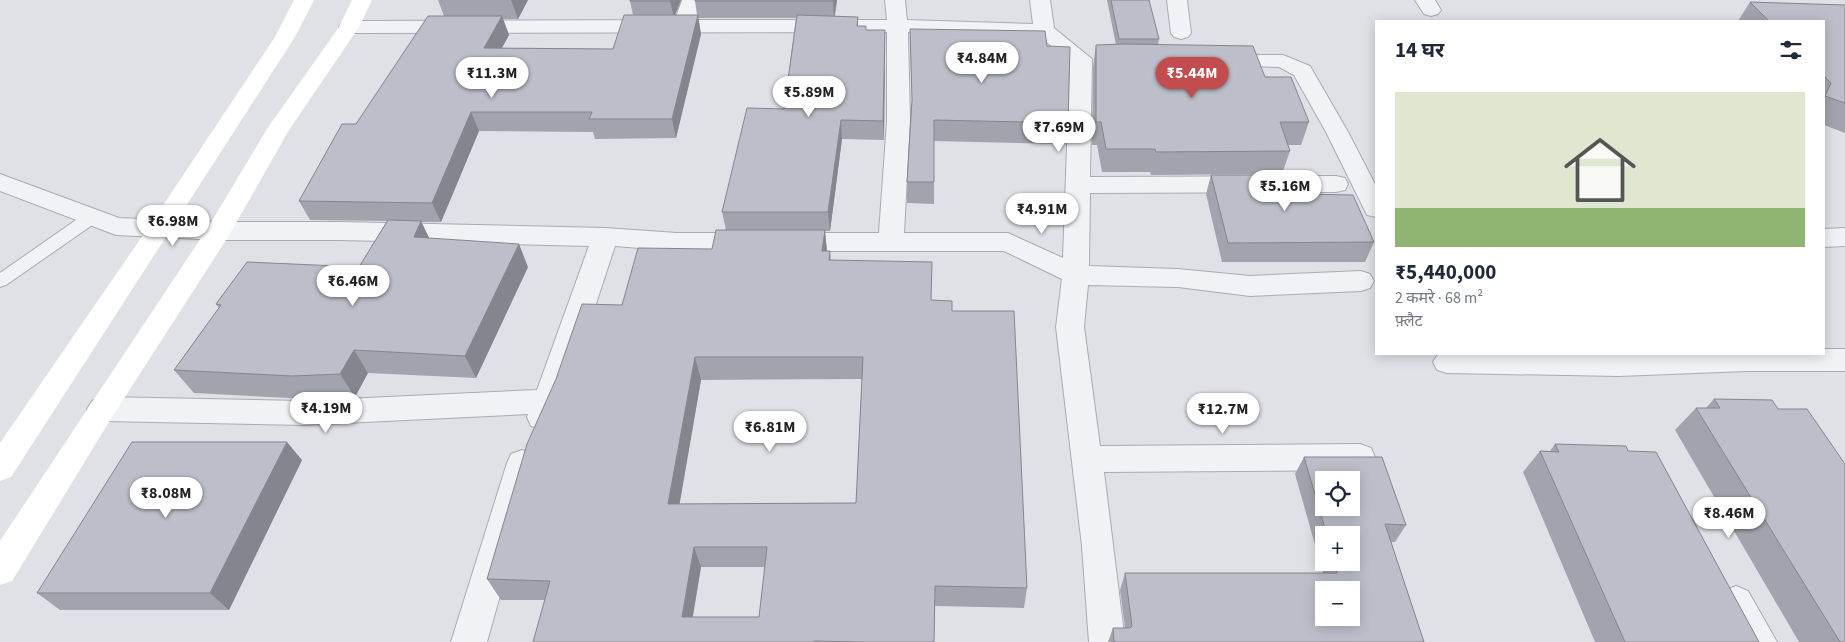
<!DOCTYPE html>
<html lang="hi">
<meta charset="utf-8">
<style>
body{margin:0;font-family:"Source Sans 3","Noto Sans Devanagari",sans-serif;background:#f6f6f7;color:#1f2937;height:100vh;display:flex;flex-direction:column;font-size:19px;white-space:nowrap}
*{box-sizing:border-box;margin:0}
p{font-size:16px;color:#747a83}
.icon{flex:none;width:28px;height:28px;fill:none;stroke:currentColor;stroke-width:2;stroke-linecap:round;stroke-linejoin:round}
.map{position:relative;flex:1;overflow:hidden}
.side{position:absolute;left:1375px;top:20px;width:450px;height:335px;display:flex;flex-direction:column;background:#fff;border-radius:0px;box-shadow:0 2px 12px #0003}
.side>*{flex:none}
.tools{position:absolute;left:1315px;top:471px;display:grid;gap:10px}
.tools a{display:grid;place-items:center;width:45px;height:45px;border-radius:0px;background:#fff;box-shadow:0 2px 12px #0003;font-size:25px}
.price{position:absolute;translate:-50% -42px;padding:0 11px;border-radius:18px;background:#fff;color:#222;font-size:16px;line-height:32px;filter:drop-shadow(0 1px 2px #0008)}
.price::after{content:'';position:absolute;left:50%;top:30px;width:15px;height:11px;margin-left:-8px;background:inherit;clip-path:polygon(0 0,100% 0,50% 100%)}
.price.current{background:#c34c4e;color:#fff}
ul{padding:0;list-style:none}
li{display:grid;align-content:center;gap:10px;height:265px;padding:0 20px}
li span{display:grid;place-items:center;height:155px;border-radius:0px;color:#555}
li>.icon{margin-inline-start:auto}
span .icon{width:90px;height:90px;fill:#fffc;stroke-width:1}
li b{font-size:21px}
h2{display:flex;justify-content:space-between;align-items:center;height:60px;padding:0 20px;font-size:21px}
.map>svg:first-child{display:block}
</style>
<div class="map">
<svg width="1845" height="642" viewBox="0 0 1845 642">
<rect width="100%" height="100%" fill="#dfe1e7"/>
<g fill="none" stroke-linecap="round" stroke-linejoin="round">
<g stroke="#a8abb4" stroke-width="2">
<path id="service" d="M92,212L98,213L100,217L98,221L6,285L0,287V273L86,213Z"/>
</g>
<g stroke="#a8abb4" stroke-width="2">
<path id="minor" d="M682,0H702L695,20H887L885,0H905L907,20L1033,24L1030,0H1050L1054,28L1092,59L1090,177L1336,176L1345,178L1348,184L1345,190L1336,192L1090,193L1089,266L1178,269L1250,276L1361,271L1370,274L1374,281L1370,288L1361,291L1250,296L1178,287L1088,285L1084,327L1100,446L1360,444L1371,448L1375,457L1371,466L1360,470L1104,472L1125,642H1089L1082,546L1056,327L1062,279L1004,251H677L615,246L564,401L553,426L542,429L531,426L527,417L528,414L302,425L102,421L92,417L87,409L92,401L102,397L302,401L537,390L589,246L340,240H219L210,237L206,231L210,225L219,222H340L605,228L677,233H879L887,121V32L349,33L342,31L339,27L342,23L349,21L675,20ZM908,32L1039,36L1070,61L1063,258L1008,233H904L910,121Z
M1167,0H1187L1191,33L1188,37L1181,39L1174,37L1171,33Z
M1415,0H1435L1441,10L1438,14L1431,16L1424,14Z
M1222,55H1283L1310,66L1348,132L1376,186V217L1367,215L1364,209L1326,132L1294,75L1279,67L1215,65L1211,61L1215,57Z
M1845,228V246L1824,247V229Z
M1824,349H1845V371H1746L1619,376L1447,373L1437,370L1433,362L1438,354H1824Z
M522,450L533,454L537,463L487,642H451L507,463L511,454Z
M1736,586L1748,591L1777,642H1740L1719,602L1724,591Z"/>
</g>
<g stroke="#a8abb4" stroke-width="2">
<path id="tertiary" d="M0,174L119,218L219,222L228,225L232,231L228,237L219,240L116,235L0,191Z"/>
</g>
<use href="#service" fill="#f1f2f5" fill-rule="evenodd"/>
<use href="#minor" fill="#f1f2f5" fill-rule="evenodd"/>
<use href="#tertiary" fill="#f1f2f5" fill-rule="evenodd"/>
<path fill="#fff" fill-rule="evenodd" d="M294,0H314L295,37L11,477L0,481V443L152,222L275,37Z
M352,0H372L359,27L289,130L228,237L112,417L12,581L0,585V541L209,226L267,129L339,27Z"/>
</g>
<path fill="#a2a4ad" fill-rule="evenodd" d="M438,0H528L518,19H503L509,35L502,48L613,49L633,15L630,1V0H681L675,15H697L695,1L837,0L835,17H858V26L866,30L885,49L884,140L842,139L830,231H825L827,251H830L831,260L932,300L952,311L1027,588L1024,608L935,606L934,642H533L545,600H501L487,579L622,305L712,249L726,230L722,212L784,109L796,18H698L701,34L676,138L595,139L593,132L479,131L441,222H421L429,238L528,267L476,378L368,373L355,397L309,399L194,393L174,370L219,308L216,304L359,267L387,221L310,220L299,201L356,124L444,16ZM862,379L856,503L679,504L701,380ZM701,567H765L759,617H693Z
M1107,0H1149L1159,39L1158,45L1265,77L1309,122L1301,145H1288L1290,151L1282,174L1151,175L1150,172H1102L1097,145H1092L1093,67L1096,45H1116Z
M1750,2L1845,5V133L1824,125V21H1738Z
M1047,46L1068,123L1065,144L934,141V204L907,203V182L911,104Z
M1211,175L1303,194L1374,242L1365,262H1222L1206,194Z
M1714,399L1778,409L1845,642H1799L1675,430L1696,408H1706Z
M1555,444L1628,451L1759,642H1595L1523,472L1540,451H1550Z
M1304,457L1406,525L1395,542H1391L1424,642H1108L1113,628H1125L1120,590L1125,573H1323L1295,474ZM1324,535H1351V562H1324Z
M302,460L229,610H60L37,593Z"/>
<path fill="#84868d" d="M511,0H528L518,19Z
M671,0H681L674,18L670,1Z
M833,0H837L834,18L833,1Z
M698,15L701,34L676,138L672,119Z
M502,16L509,35L491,67L484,48Z
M885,30V49L884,140L883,121Z
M471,112L479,131L441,222L432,203Z
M841,120L842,139L830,231L828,212Z
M421,221L432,244L414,237Z
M825,230L827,253L822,251Z
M519,244L528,267L476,378L465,356Z
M354,350L368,373L355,397L340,374Z
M695,357L701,380L676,525L668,504Z
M287,442L302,460L229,610L210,593Z
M694,547L701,567L689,637L682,617Z"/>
<path fill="#bcbfc9" stroke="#84868d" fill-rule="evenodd" d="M630,0H671L670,1H630Z
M695,0H833V1H695Z
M1111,0H1149L1159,39H1119Z
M1750,2L1845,5V103L1825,96L1831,83L1824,76V21H1769Z
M624,15H698L672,119H589L592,112H471L432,203L299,201L342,124H356L428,16H502L484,48L613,49Z
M797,15L858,17L857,26H866V30H885L883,121L841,120L828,212H722L747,108L784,109Z
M910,29L1045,31L1047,46L1070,47L1068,123L934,120V182H907L912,100Z
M1124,44L1253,46L1265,77H1291L1309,122H1280L1290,151L1156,152L1155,149H1106L1101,122H1096V45Z
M1211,175H1296L1303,194L1353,195L1374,242L1228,243Z
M388,220L421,221L414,237L519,244L465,356L354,350L340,374L292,376L174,370L221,305L216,304L247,262L359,267Z
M716,230H825L822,251H830L829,260L932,262L931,300L952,301V311H1014L1027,588L935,586L934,642H861L814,641V642H533L550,581L487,579L527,444L556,379L582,304L622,305L638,248L712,249ZM695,357H863L856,503L668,504ZM694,547H767L759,617H682Z
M1714,399L1772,400L1778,409H1807L1845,464V642H1840L1696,408H1720Z
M132,442H287L210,593H37Z
M1555,444L1626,446L1628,451L1656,452L1759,642H1625L1540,451L1559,452Z
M1304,457H1382L1406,525L1385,524L1424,642H1114L1113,628H1130L1132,626L1125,573H1337L1335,562H1351V535H1327ZM1324,480H1351V508H1324ZM1324,590H1351V618H1324Z"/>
</svg>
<div class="tools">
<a><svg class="icon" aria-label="locate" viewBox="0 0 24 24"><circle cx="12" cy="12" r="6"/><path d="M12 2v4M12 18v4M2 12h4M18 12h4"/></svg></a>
<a>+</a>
<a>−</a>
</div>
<b class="price" style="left:982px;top:84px">₹4.84M</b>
<b class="price" style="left:492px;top:99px">₹11.3M</b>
<b class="price current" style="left:1192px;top:99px">₹5.44M</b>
<b class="price" style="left:809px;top:118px">₹5.89M</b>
<b class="price" style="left:1059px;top:153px">₹7.69M</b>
<b class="price" style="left:1285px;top:212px">₹5.16M</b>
<b class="price" style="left:1042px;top:235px">₹4.91M</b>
<b class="price" style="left:173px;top:247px">₹6.98M</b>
<b class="price" style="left:353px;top:307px">₹6.46M</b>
<b class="price" style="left:326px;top:434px">₹4.19M</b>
<b class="price" style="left:1223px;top:435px">₹12.7M</b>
<b class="price" style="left:770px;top:453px">₹6.81M</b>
<b class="price" style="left:166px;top:519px">₹8.08M</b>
<b class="price" style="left:1729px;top:539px">₹8.46M</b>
<section class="side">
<h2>14 घर<svg class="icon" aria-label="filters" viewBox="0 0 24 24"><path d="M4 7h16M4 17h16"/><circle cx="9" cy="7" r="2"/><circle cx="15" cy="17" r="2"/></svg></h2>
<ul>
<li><span style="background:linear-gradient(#dfe7d0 75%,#8fb573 0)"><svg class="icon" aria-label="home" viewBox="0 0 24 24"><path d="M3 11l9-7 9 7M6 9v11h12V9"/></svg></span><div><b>₹5,440,000</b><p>2 कमरे · 68 m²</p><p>फ़्लैट</p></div></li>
</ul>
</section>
</div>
